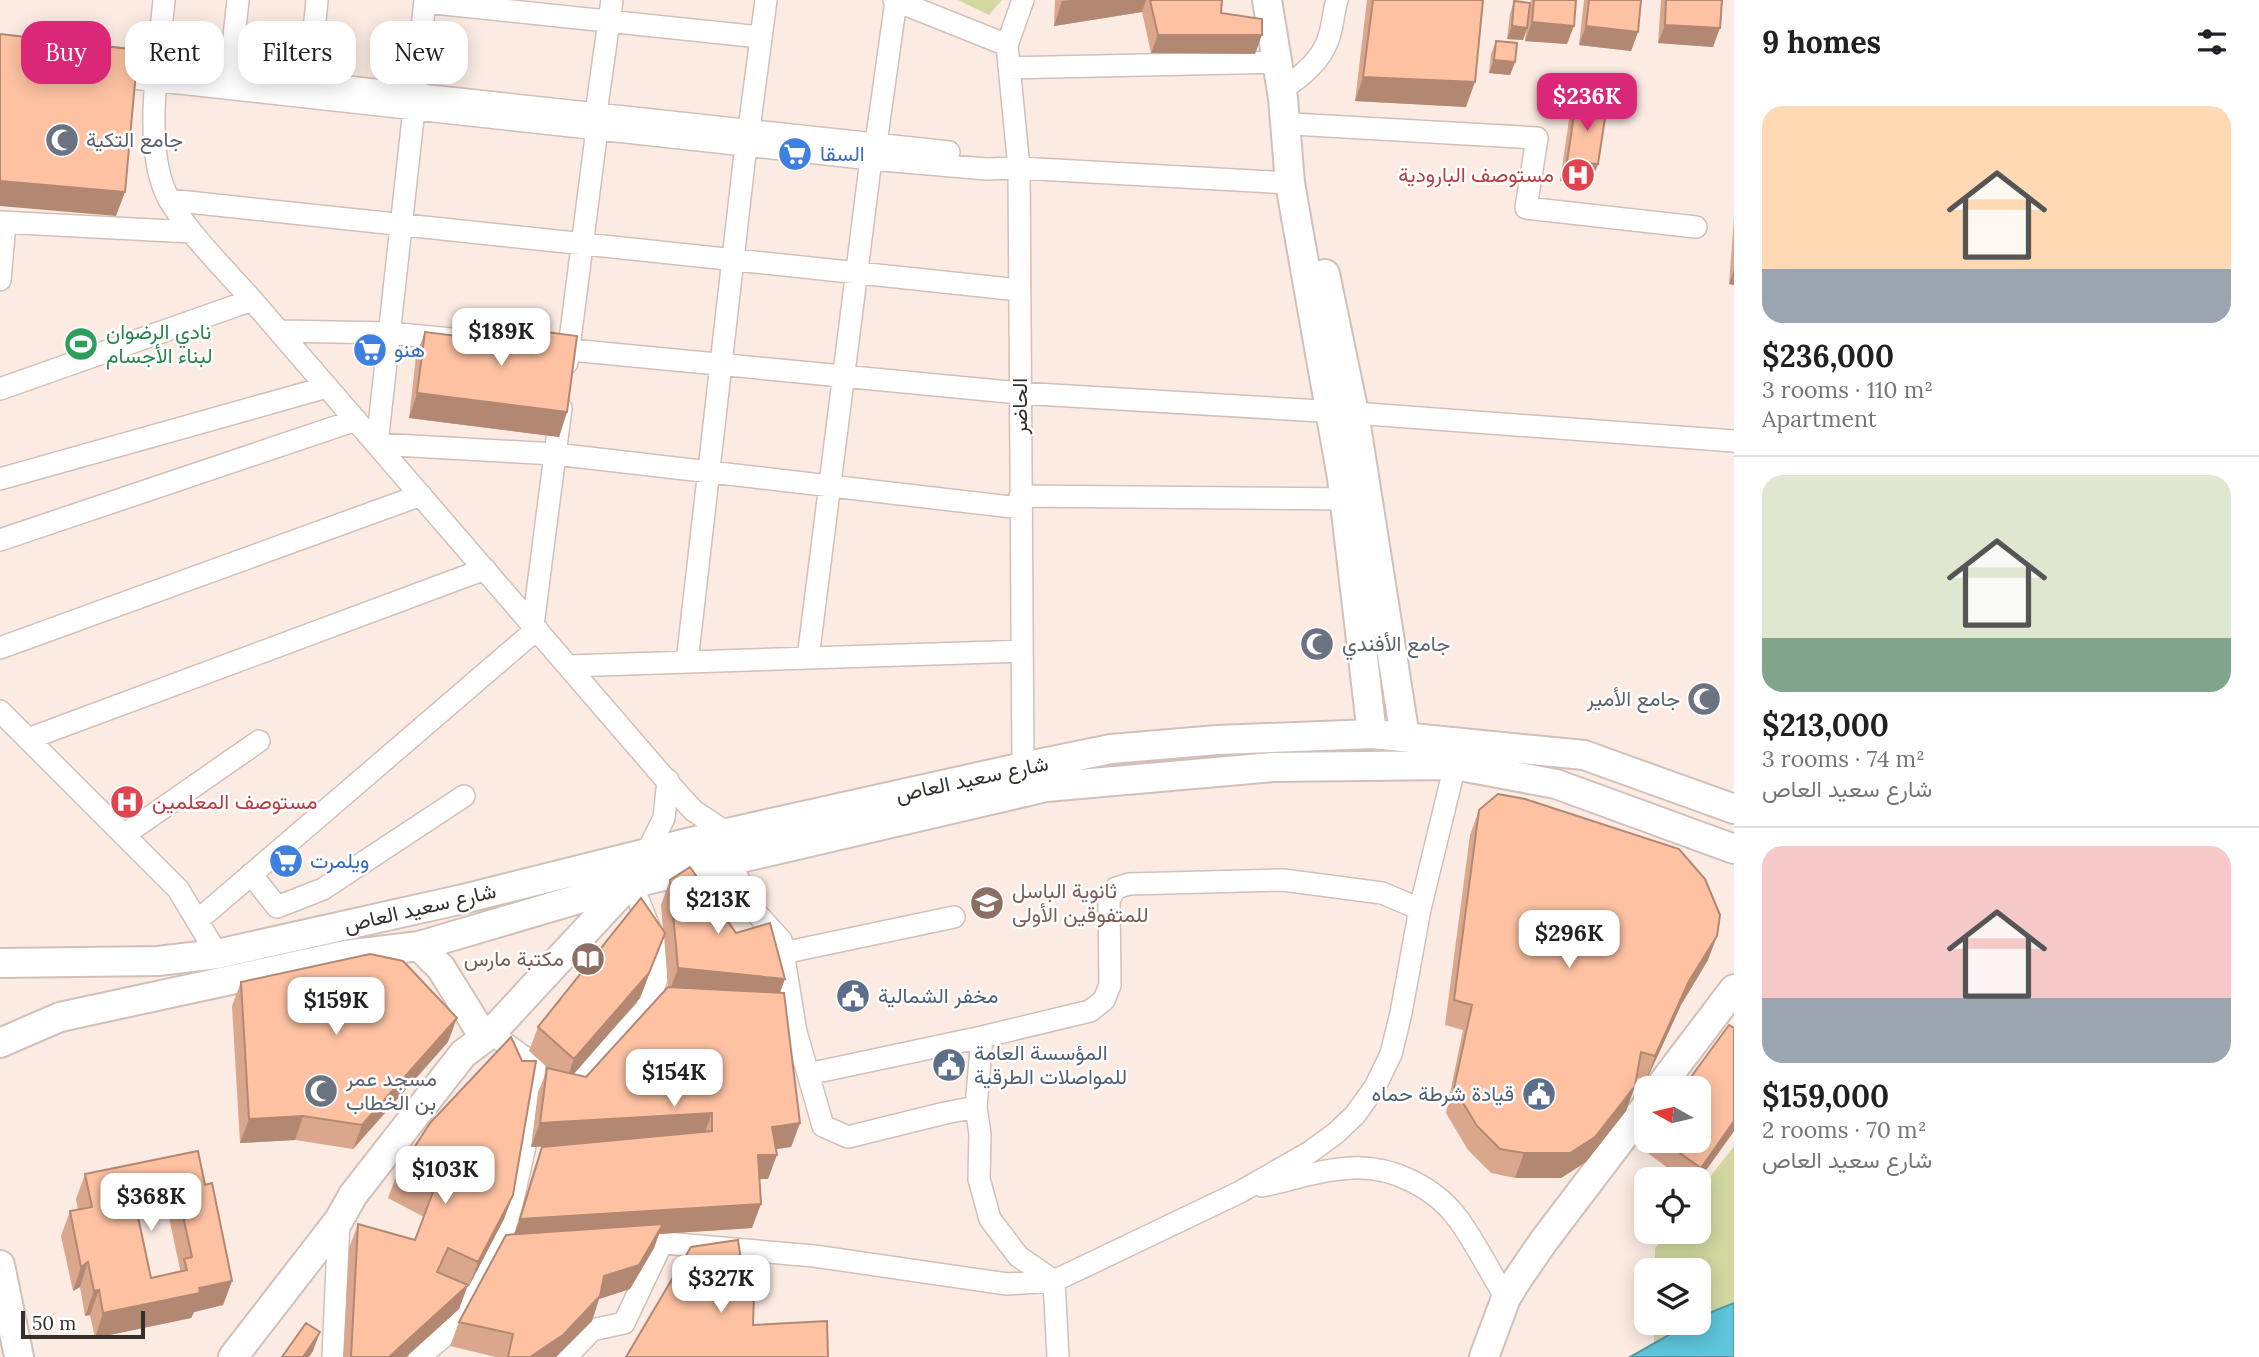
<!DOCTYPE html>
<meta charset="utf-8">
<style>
body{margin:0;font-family:Lora,Vazirmatn,serif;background:#f6f6f6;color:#202124;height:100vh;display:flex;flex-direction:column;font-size:26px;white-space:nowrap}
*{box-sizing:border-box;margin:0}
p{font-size:23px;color:#757577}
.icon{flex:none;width:38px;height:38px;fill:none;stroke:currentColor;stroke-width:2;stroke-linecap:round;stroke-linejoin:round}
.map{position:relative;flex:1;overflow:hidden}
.sheet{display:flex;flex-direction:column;background:#fff;width:525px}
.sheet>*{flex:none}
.banner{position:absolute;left:21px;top:21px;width:665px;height:63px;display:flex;gap:14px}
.needle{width:46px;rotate:278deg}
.tools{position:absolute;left:1634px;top:1076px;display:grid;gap:14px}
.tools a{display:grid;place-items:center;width:77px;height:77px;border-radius:14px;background:#fff;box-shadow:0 4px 18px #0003;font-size:35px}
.scale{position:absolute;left:21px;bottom:18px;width:124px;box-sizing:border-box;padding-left:7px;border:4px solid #352f2c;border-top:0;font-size:19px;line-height:24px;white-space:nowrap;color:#352f2c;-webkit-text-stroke:5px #fff;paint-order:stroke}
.price{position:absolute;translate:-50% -60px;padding:0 16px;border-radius:14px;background:#fff;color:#222;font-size:23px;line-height:46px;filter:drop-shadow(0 2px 4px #0008)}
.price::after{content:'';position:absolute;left:50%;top:42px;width:21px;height:16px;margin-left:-10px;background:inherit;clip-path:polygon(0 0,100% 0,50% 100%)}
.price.current{background:#db2777;color:#fff}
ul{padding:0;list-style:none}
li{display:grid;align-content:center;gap:14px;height:371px;padding:0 28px}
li+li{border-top:2px solid #e0e0e0}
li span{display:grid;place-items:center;height:217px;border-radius:21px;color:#555}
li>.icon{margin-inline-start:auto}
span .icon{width:126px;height:126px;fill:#fffc;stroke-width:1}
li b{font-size:30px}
h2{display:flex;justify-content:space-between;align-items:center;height:84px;padding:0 28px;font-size:30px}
.chip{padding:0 24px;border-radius:21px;background:#fff;box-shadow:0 4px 18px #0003;font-size:24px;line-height:63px}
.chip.current{background:#db2777;color:#fff}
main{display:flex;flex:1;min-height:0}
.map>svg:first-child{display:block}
</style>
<main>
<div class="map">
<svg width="1734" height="1357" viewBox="0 0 1734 1357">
<rect width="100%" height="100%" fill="#fbebe3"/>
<path fill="#d2d8a0" d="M958,0H1002L989,15Z
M1734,1146V1303L1699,1317V1270H1655V1248L1668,1232H1699V1191Z
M1654,1323H1690L1654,1345Z"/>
<path fill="#5ec5db" stroke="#5298a6" stroke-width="2" d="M1734,1303V1357H1630L1690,1323H1699V1317Z"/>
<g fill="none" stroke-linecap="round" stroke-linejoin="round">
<g stroke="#d0c0b9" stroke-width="24">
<path id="minor" d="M164,0C159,56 141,152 170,201C192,238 224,268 252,300L680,796L694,811L727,833
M894,0L1007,45
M1023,0L1007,45L1019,168L1023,767
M425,2L760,37
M146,65L949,152
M1009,68L1278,62
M230,73L238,0
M106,75L871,159L986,169L1019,168L1290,183
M309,82L317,0
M1282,89C1301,77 1320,62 1328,40C1333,27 1333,13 1337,0
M415,94L425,0
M414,109L377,444L555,454L1020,508
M596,113L612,0
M1293,124L1537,138L1526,208L1696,227
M749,129L766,0
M876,143L896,1
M169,200L1019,290
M0,222L191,232
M0,280L5,223
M279,331L389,333L451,339
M550,348L1019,393L1354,413L1734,441
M567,363L597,129
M0,389L252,300
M0,479L327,387
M1020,496L1345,499
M0,540L356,420
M533,625L561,408
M0,648L421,495
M808,658L871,159
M687,662L746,145
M569,666L1022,651
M0,711L178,889L217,954
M28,739L485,569
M124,835L259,741
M647,852L664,818L668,780
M730,859L749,905L781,940L796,1032L823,1126L848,1137L945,1113L976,1107L980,1134L979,1179L990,1219L1018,1256L1054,1281L1058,1357
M251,874L277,907L323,889L464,796
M197,921L537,629
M783,953L954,917
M982,1037L1090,1011L1104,1000L1110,985L1109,900L1116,888L1129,884L1283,880L1382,893L1420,909
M808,1074L982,1037L976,1107
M563,1089L571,1091L646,1009L657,978L660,955L638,899L629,884
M1262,1186C1291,1180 1322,1169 1352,1168C1392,1166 1435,1187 1459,1220C1476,1244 1490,1272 1506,1298
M630,1240L814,1256L1007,1284L1054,1281L1240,1192L1310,1152L1336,1133L1355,1115L1375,1087L1391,1054L1401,1013L1420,909L1455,765
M333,1357L339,1220
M419,1357L443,1337L472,1298L508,1222L525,1146L535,1065L491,1033
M566,1357L592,1330L624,1323L662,1243"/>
</g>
<g stroke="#d0c0b9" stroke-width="32">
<path id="major" d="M1267,0L1283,98L1290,183L1342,478L1372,734
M1325,274L1354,413L1405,737
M419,946L441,968L484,1037
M0,963L158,961L217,954L463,899L727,833L1023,767L1111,749L1217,740L1372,734L1584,755L1734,809
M0,1043L60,1017L346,955L419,946L629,884L1046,787L1273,767L1455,765L1556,784L1734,849
M1659,1088L1734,989
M0,1265L19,1357
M233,1357L339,1220L353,1195L463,1054L491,1033L629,884
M1484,1357L1506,1298L1517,1280L1543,1242L1647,1105"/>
</g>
<use href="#minor" stroke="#fff" stroke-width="21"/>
<use href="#major" stroke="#fff" stroke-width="28"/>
</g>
<path fill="#daa78c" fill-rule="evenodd" d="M1055,0H1222L1221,13L1255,54L1151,53L1142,12L1054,26Z
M1367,0H1483L1466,107L1355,101Z
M1531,0H1576L1567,44L1525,41L1526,32L1523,40L1507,39L1510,14L1514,1L1530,3Z
M1584,0H1641L1638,32L1631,51L1579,45Z
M1661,0H1722L1713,47L1658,43Z
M1496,41L1515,62L1510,75L1489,73L1491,54Z
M1576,102L1598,164L1591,182L1560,181L1569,120Z
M1734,218V285L1729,284Z
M500,326L567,412L559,437L409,418L416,356L425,332L494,341Z
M1479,810L1708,960L1681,1005L1646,1081L1637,1078L1626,1111L1586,1162L1561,1178H1515L1491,1173L1468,1150L1446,1113L1463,1030L1445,1025L1470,835Z
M670,880L736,933L780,993L800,1123L791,1147L776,1149L768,1179H759L752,1228L659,1234L654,1248L630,1289L599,1299L592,1321L556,1357H496L450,1346L459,1322L514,1234L533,1172L542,1147L559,1146L531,1147L538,1092L548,1068L529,1051L538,1027L663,930L661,905ZM664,936L668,987L586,1077L574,1074L640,998Z
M241,982L448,1042L353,1149L295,1140L240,1143L232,1006Z
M1734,1028V1131L1699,1180H1684L1645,1151L1649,1141H1699Z
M85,1174L205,1185L232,1281L223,1305L194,1312L191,1318L95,1338L90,1315L85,1316L80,1287L73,1291L61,1236L70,1211L78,1210L76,1199ZM168,1213L180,1269V1271L151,1278L139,1219Z
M397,1174L513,1195L504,1219L469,1286L467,1285L459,1309L406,1357H343L349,1248L358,1224L415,1240L424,1217L388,1198Z"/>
<path fill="#b28872" d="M1072,0H1146L1142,12L1054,26L1062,1Z
M1532,22L1574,26L1567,44L1525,41Z
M1665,25L1720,28L1713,47L1658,43Z
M1512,26L1527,28L1523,40L1507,39Z
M1586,26L1638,32L1631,51L1579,45Z
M1158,35H1262L1255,54L1151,53Z
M1494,60L1515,62L1510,75L1489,73Z
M1363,77L1475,82L1466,107L1355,101Z
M1567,162L1598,164L1591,182L1560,181Z
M0,181L125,192L116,216L0,206Z
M1734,270V285L1729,284Z
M417,393L567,412L559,437L409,418Z
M665,933L640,998L565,1084L574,1059Z
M1717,936L1708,960L1681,1005L1646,1081L1655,1056L1689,981Z
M678,968L785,979L776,1004L669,993Z
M457,1018L448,1042L353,1149L362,1125Z
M1635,1086L1626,1111L1586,1162L1561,1178H1515L1524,1153Z
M712,1113L703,1138L531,1147L540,1123Z
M303,1116L295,1140L240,1143L249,1119Z
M1734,1121V1131L1699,1180H1696L1701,1168Z
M800,1123L791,1147L763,1151L772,1127Z
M758,1155H777L768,1179H749Z
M177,1188L168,1213L125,1222L134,1198Z
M513,1195L504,1219L469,1286L478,1262Z
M761,1204L752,1228L659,1234L654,1248L630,1289L599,1299L592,1321L556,1357H530L511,1243L520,1219Z
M88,1262L80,1287L73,1291L81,1267Z
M232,1281L223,1305L194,1312L191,1318L95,1338L103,1313L199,1288Z
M468,1285L459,1309L406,1357H389Z
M99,1290L90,1315L85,1316L94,1291Z
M320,1332L313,1351L309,1357H303Z"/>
<path fill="#fec2a3" stroke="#b28872" stroke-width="2" fill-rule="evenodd" d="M1150,0H1222L1221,13L1262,19V35H1158Z
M1373,0H1483L1475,82L1363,77Z
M1534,0H1576L1574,26L1532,22Z
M1589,0H1641L1638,32L1586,26Z
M1666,0H1722L1720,28L1665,25Z
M1514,1L1530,3L1527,28L1512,26Z
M0,34L138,50L125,192L0,181Z
M1496,41L1517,43L1515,62L1494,60Z
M1576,102L1607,105L1598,164L1567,162Z
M500,326L577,336L567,412L417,393L425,332L498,341Z
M1498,794L1525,799L1679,849L1705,879L1720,915L1717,936L1689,981L1655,1056L1641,1052L1635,1086L1595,1137L1570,1153H1524L1500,1149L1477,1126L1454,1088L1472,1005L1454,1000L1479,810Z
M690,867L736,933L770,923L785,979L678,968L670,880Z
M641,898L665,933L649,973L574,1059L538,1027Z
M370,954L403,961L457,1018L362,1125L303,1116L249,1119L241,982Z
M668,987L784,993L800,1123L772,1127L777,1155H758L761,1204L520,1219L542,1147L712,1131V1113L540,1123L547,1068L586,1077Z
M1729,1025L1734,1028V1121L1701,1168L1663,1141H1699V1088H1683Z
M511,1037L522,1061H536L513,1195L478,1262L448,1248L437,1272L468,1285L389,1357H351L358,1224L415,1240L433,1192L397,1174L430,1123Z
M198,1151L205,1185L212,1183L232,1281L199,1288L200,1293L103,1313L99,1290L94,1291L88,1262L81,1267L70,1211L92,1207L85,1174ZM177,1188L192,1257L184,1259L187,1270L151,1278L134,1198Z
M663,1224L639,1265L604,1276L600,1296L563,1335L530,1357H508L513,1334L459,1322L506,1235Z
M738,1240L742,1266H755L753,1325L827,1321L828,1357H626L691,1247Z
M306,1323L320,1332L303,1357H282Z"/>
<defs>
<g id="mosque-disc" transform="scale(1.75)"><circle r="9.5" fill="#6b7280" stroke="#fff"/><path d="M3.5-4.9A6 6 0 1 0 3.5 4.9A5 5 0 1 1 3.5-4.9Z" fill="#fff"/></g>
<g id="supermarket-disc" transform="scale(1.75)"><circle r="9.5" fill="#3f7fe0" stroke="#fff"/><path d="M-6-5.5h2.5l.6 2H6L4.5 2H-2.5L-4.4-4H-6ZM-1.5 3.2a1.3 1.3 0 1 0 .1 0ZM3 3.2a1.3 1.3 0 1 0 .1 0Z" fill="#fff"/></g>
<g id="hospital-disc" transform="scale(1.75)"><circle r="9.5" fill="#e0444e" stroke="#fff"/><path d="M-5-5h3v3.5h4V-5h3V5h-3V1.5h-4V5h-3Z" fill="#fff"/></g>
<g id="stadium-disc" transform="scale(1.75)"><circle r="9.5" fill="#2e9e5b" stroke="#fff"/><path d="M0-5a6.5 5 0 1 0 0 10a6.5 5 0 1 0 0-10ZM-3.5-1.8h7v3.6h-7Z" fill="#fff"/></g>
<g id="school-disc" transform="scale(1.75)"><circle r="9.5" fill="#8d6e63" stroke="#fff"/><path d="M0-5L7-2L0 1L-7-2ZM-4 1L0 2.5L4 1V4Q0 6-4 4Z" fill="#fff"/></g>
<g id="library-disc" transform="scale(1.75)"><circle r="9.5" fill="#8d6e63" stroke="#fff"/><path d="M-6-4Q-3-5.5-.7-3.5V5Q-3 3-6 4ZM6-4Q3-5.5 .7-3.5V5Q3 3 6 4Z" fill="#fff"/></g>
<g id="civic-disc" transform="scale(1.75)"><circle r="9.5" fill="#5c6f8a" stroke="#fff"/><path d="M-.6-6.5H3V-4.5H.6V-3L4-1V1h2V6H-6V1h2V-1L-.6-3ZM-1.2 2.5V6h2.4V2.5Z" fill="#fff"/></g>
</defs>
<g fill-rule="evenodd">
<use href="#mosque-disc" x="62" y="140"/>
<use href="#supermarket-disc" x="795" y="154"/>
<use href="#hospital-disc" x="1578" y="175"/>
<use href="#stadium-disc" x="81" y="344"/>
<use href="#supermarket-disc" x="370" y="350"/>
<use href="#mosque-disc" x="1317" y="644"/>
<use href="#mosque-disc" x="1704" y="699"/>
<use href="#hospital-disc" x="127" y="802"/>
<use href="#supermarket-disc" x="286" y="861"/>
<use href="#school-disc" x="987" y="903"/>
<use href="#library-disc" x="588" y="959"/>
<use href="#civic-disc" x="853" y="996"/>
<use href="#civic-disc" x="949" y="1065"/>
<use href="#mosque-disc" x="321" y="1091"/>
<use href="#civic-disc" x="1539" y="1094"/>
</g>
<g text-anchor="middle" stroke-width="5" stroke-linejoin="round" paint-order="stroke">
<g font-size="21" fill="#5b616d" stroke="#fff" text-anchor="start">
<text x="86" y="147">جامع التكية</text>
<text x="1342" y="651">جامع الأفندي</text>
<text x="1680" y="706" text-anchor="end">جامع الأمير</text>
<text x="346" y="1086">مسجد عمر<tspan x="346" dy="24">بن الخطاب</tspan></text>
</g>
<g font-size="21" fill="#366cbe" stroke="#fff" text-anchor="start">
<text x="820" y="161">السقا</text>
<text x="394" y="357">هنو</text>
<text x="310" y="868">ويلمرت</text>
</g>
<g font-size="21" fill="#be3a42" stroke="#fff" text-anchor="end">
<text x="1554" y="182">مستوصف البارودية</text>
<text x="152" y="809" text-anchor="start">مستوصف المعلمين</text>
</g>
<g font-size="21" fill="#27864d" stroke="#fff" text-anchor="start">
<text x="106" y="339">نادي الرضوان<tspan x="106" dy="24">لبناء الأجسام</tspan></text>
</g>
<g font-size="21" fill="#352f2c" stroke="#fff">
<text transform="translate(1020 406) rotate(-90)" y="7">الحاضر</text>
<text transform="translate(972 779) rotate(-12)" y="7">شارع سعيد العاص</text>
<text transform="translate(420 908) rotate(-13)" y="7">شارع سعيد العاص</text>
</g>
<g font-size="21" fill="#785e54" stroke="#fff" text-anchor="start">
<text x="1012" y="898">ثانوية الباسل<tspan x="1012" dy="24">للمتفوقين الأولى</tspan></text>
<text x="564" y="966" text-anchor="end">مكتبة مارس</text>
</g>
<g font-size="21" fill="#4e5e75" stroke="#fff" text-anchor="start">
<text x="878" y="1003">مخفر الشمالية</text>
<text x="974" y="1060">المؤسسة العامة<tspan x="974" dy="24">للمواصلات الطرقية</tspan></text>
<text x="1514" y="1101" text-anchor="end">قيادة شرطة حماه</text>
</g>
</g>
</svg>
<div class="tools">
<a><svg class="needle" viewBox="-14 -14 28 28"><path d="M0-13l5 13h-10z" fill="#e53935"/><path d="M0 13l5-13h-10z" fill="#757577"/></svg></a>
<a><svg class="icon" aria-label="locate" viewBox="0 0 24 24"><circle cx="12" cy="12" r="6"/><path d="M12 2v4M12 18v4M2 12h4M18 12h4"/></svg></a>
<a><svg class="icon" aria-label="layers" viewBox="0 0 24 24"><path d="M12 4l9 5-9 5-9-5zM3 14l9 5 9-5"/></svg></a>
</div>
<div class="scale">50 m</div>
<b class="price current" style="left:1587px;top:133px">$236K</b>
<b class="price" style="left:501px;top:368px">$189K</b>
<b class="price" style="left:718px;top:936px">$213K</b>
<b class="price" style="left:1569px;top:970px">$296K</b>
<b class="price" style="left:336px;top:1037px">$159K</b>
<b class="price" style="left:674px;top:1109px">$154K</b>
<b class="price" style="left:445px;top:1206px">$103K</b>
<b class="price" style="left:151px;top:1233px">$368K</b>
<b class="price" style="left:721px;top:1315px">$327K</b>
<div class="banner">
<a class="chip current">Buy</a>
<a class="chip">Rent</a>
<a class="chip">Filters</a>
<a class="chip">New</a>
</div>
</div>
<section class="sheet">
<h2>9 homes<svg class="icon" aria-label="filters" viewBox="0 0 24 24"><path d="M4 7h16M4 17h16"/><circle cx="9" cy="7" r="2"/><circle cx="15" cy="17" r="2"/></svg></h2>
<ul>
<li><span style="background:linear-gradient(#ffd9b3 75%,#9aa5b1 0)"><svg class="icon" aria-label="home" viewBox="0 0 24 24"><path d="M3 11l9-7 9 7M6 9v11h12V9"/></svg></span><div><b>$236,000</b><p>3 rooms · 110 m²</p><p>Apartment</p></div></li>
<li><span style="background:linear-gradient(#dfe7d0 75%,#7fa58c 0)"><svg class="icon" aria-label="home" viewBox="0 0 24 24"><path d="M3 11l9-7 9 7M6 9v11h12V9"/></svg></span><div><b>$213,000</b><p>3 rooms · 74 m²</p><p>شارع سعيد العاص</p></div></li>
<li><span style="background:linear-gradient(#f6c9c9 70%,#9aa5b1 0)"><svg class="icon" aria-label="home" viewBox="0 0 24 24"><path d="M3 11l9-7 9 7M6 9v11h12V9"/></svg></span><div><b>$159,000</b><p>2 rooms · 70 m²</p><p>شارع سعيد العاص</p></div></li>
</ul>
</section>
</main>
